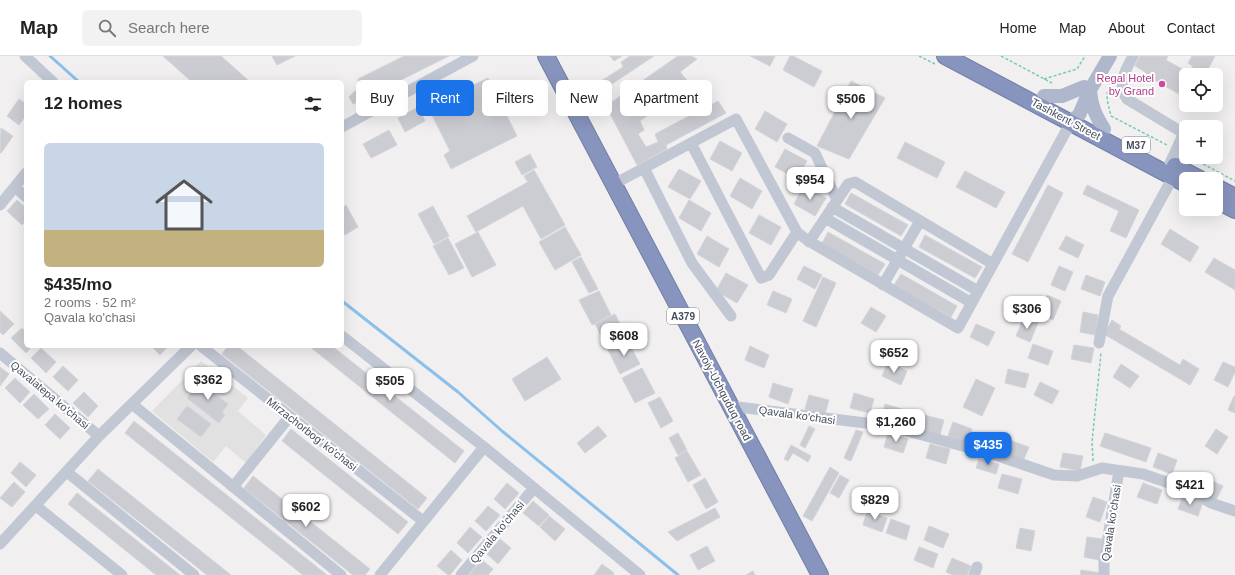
<!DOCTYPE html>
<meta charset="utf-8">
<style>
body{margin:0;font-family:Helvetica,sans-serif;background:#f2f2f2;color:#222;height:100vh;display:flex;flex-direction:column;font-size:15px;white-space:nowrap}
*{box-sizing:border-box;margin:0}
p{font-size:13px;color:#767676}
.icon{flex:none;width:22px;height:22px;fill:none;stroke:currentColor;stroke-width:2;stroke-linecap:round;stroke-linejoin:round}
.map{position:relative;flex:1;overflow:hidden}
.sheet{position:absolute;left:24px;top:24px;width:320px;height:268px;display:flex;flex-direction:column;background:#fff;border-radius:6px;box-shadow:0 4px 16px #0002}
.sheet>*{flex:none}
.top-card{position:absolute;left:356px;top:24px;width:380px;height:36px;display:flex;gap:8px}
.controls{position:absolute;left:1179px;top:12px;display:grid;gap:8px}
.controls a{display:grid;place-items:center;width:44px;height:44px;border-radius:6px;background:#fff;box-shadow:0 4px 16px #0002;font-size:20px}
.price{position:absolute;translate:-50% -34px;padding:0 9px;border-radius:8px;background:#fff;color:#222;font-size:13px;line-height:26px;filter:drop-shadow(0 1px 2px #0008)}
.price::after{content:'';position:absolute;left:50%;top:24px;width:12px;height:9px;margin-left:-6px;background:inherit;clip-path:polygon(0 0,100% 0,50% 100%)}
.price.current{background:#1a73e8;color:#fff}
ul{padding:0;list-style:none}
li{display:grid;align-content:center;gap:8px;height:212px;padding:0 20px}
li span{display:grid;place-items:center;height:124px;border-radius:6px;color:#555}
li>.icon{margin-inline-start:auto}
span .icon{width:72px;height:72px;fill:#fffc;stroke-width:1}
li b{font-size:17px}
h2{display:flex;justify-content:space-between;align-items:center;height:48px;padding:0 20px;font-size:17px}
.pill{padding:0 14px;border-radius:6px;background:#fff;box-shadow:0 4px 16px #0002;font-size:14px;line-height:36px}
.pill.current{background:#1a73e8;color:#fff}
header{display:flex;align-items:center;gap:24px;box-sizing:border-box;height:56px;padding:0 20px;background:#fff;border-bottom:1px solid #e0e0e0}
header strong{font-size:19px}
nav{display:flex;gap:22px;margin-inline-start:auto;font-size:14px}
.search{width:280px;height:36px;background:#f2f2f2;display:flex;align-items:center;gap:10px;box-sizing:border-box;padding:0 14px;border-radius:6px;color:#767676;font-size:15px}
.map>svg:first-child{display:block}
</style>
<header>
<strong>Map</strong>
<div class="search"><svg class="icon" aria-label="search" viewBox="0 0 24 24"><circle cx="10" cy="10" r="6"/><path d="M15 15l6 6"/></svg>Search here</div>
<nav><a>Home</a><a>Map</a><a>About</a><a>Contact</a></nav>
</header>
<div class="map">
<svg width="1235" height="519" viewBox="0 0 1235 519">
<rect width="100%" height="100%" fill="#f1efef"/>
<path fill="#e2e1e1" d="M201,305L248,342L238,355L266,379L246,407L226,390L213,406L152,355Z"/>
<g fill="none" stroke-linecap="round" stroke-linejoin="round">
<path stroke="#8bc0eb" stroke-width="3" d="M50,0L79,26
M342,245L458,336L502,375L678,519"/>
</g>
<path fill="#cccdd3" stroke="#d3d3da" d="M163,0H221L249,25L192,26Z
M272,0H295L277,9Z
M404,0H449L353,48L349,41L358,32V23Z
M610,0H622L614,5Z
M630,0H654L600,36L595,29L623,11L621,6Z
M678,0H691L697,3L680,16L690,28L640,65L644,74L638,78L646,91L658,86L655,78L718,45L726,57L666,89L667,93L637,109L606,50Z
M750,0H775L770,10Z
M790,0H793L822,15L814,31L783,14Z
M1140,0H1168L1166,4L1189,17L1193,10L1188,7L1192,0H1215L1205,19H1186V42L1144,18L1145,16L1135,10Z
M488,22L517,80L451,113L444,99L450,95L428,51Z
M851,25L885,42L849,103L817,90Z
M19,43L26,48V59L19,69L7,60Z
M418,51L425,65L405,76L398,62Z
M765,55L787,68L777,86L755,73Z
M1,72L13,80L1,97H0Z
M389,74L397,89L371,102L363,88Z
M720,85L742,97L732,115L710,103Z
M905,86L945,106L937,122L897,102Z
M785,93L807,105L797,123L775,111Z
M530,98L537,111L522,119L515,106Z
M679,113L701,125L690,143L668,131Z
M534,114L565,169L541,183L523,150L476,176L467,160L528,126L524,120Z
M965,115L1005,136L996,152L956,131Z
M740,122L762,135L752,153L730,140Z
M804,129L826,142L815,160L794,148Z
M1048,129L1063,137L1028,206L1012,198Z
M1087,129L1139,154L1126,182L1110,175L1119,155L1083,138Z
M851,137L908,169L901,180L845,148Z
M17,144L26,152V165L22,169L7,155Z
M689,144L711,157L701,175L679,162Z
M346,149L358,171L345,179L342,174V152Z
M433,150L449,180L434,188L418,158Z
M759,159L781,171L771,189L749,177Z
M565,171L581,199L555,214L539,186Z
M1170,173L1199,191L1190,206L1161,188Z
M478,176L496,209L472,221L455,188Z
M828,176L885,208L878,219L822,187Z
M925,179L982,211L975,222L919,191Z
M707,180L729,193L719,211L697,198Z
M1066,180L1084,189L1078,202L1059,193Z
M448,182L464,212L449,219L433,190Z
M581,201L598,233L589,237L572,206Z
M1214,202L1235,214V234L1205,216Z
M804,210L822,219L815,233L797,223Z
M1059,210L1073,216L1065,235L1051,229Z
M726,217L748,229L737,247L716,235Z
M901,218L957,250L951,261L894,229Z
M1086,219L1105,226L1100,240L1081,233Z
M823,221L836,227L816,271L803,265Z
M599,235L611,259L592,269L579,244Z
M773,235L792,243L786,257L767,249Z
M1047,239L1061,245L1053,264L1039,258Z
M871,251L886,260L876,276L861,267Z
M0,255L14,268L3,279L0,276Z
M1083,256L1098,259L1095,279L1080,276Z
M615,258L627,282L608,292L595,268Z
M1024,261L1038,267L1030,286L1016,280Z
M1112,264L1121,270L1119,273L1180,309L1183,303L1199,313L1190,329L1104,278Z
M976,268L995,276L988,290L970,281Z
M22,272L26,276V290H33L26,297L11,282Z
M627,284L640,308L620,318L608,294Z
M1033,288L1053,295L1048,309L1028,302Z
M1074,289L1094,292L1091,307L1071,303Z
M151,290H168L160,299Z
M228,290H237L427,442L418,453L222,298Z
M309,290H332L464,395L455,407Z
M750,290L769,299L764,312L745,304Z
M41,292L56,306L46,317L31,302Z
M547,301L561,323L525,345L512,323Z
M888,306L907,315L901,329L882,320Z
M1223,306L1235,311V316L1228,331L1214,324Z
M1121,308L1139,320L1130,332L1113,321Z
M63,310L78,324L68,335L53,321Z
M0,311L9,318L0,330Z
M642,312L655,337L635,347L622,322Z
M1008,313L1029,318L1025,332L1005,327Z
M15,322L30,336L20,347L5,332Z
M202,323L214,332L211,335L228,348L222,356L225,358L219,367L187,342Z
M976,323L995,332L982,360L963,351Z
M1040,326L1059,335L1052,348L1034,339Z
M773,327L793,333L788,348L769,341Z
M84,336L98,350L88,361L73,347Z
M854,337L874,343L870,357L850,352Z
M34,338L49,353L38,363L23,349Z
M809,339L829,344L825,358L805,353Z
M1234,340H1235V357L1228,354Z
M660,341L673,365L661,372L648,347Z
M885,348L905,354L901,368L881,363Z
M187,350L211,368L201,381L177,363Z
M55,358L70,372L60,383L45,369Z
M924,359L944,364L940,379L920,373Z
M134,365L327,519H303L125,377Z
M953,366L972,373L967,387L948,380Z
M598,370L607,380L585,397L577,387Z
M809,370L815,373L805,392L800,389Z
M291,373L408,466L398,478L282,385Z
M1216,373L1228,381L1217,398L1205,390Z
M856,374L863,376L851,405L844,402Z
M678,377L687,394L678,399L669,382Z
M888,377L908,383L903,397L884,391Z
M985,377L1005,382L1001,396L981,391Z
M1105,377L1151,392L1146,406L1100,390Z
M1009,384L1029,391L1023,405L1004,398Z
M930,388L950,393L946,408L926,402Z
M791,389L811,400L808,406L793,397L788,405L784,403Z
M687,395L701,419L688,426L675,402Z
M1063,397L1083,400L1080,415L1060,411Z
M1158,397L1177,404L1172,418L1153,411Z
M979,403L999,408L996,418L976,412Z
M20,406L36,419L26,431L11,417Z
M830,411L839,417L812,465L803,460Z
M98,413L231,519H207L88,425Z
M1002,418L1022,423L1018,438L998,432Z
M840,419L849,424L839,442L830,437Z
M253,420L370,513L365,519H353L244,432Z
M1204,421L1223,430L1216,444L1198,435Z
M705,422L718,446L706,453L693,429Z
M14,426L25,436L12,451L0,442Z
M507,427L519,437L505,453L494,443Z
M1143,427L1162,434L1157,448L1137,441Z
M77,437L180,519H156L68,448Z
M1183,439L1203,446L1198,460L1178,453Z
M1093,441L1107,446L1100,466L1086,461Z
M533,445L549,459L539,470L523,457Z
M488,450L500,459L486,475L475,465Z
M715,452L720,461L677,485L668,476Z
M867,455L887,462L882,476L863,469Z
M549,460L565,473L555,485L540,471Z
M891,463L910,470L906,484L886,477Z
M929,470L949,478L943,492L924,484Z
M470,471L482,481L468,497L457,487Z
M1020,472L1035,475L1031,495L1016,492Z
M1087,481L1102,483L1099,504L1084,501Z
M500,483L511,492L498,508L487,498Z
M707,490L715,505L698,514L690,499Z
M919,491L938,498L933,512L914,504Z
M451,494L462,504L450,519H448L437,510Z
M952,502L971,510L967,519H953L946,516Z
M482,504L493,513L488,519H469Z
M602,508L614,517L613,519H594Z
M1081,514L1101,517V519H1080Z
M753,515L755,519H746Z"/>
<g fill="none" stroke-linecap="round" stroke-linejoin="round">
<g stroke="#727fa9" stroke-width="18">
<path id="highway" d="M546,0L820,519
M945,0L1186,128
M1175,110L1200,123
M1216,131L1235,141
M1216,144L1235,154"/>
</g>
<path stroke="#76ccb6" stroke-width="1.5" stroke-dasharray="3 2" stroke-linecap="butt" d="M919,0L935,8
M1001,0L1052,27
M1044,23L1077,13L1085,0
M1111,26C1104,38 1108,47 1111,60L1167,89
M1190,101L1235,125
M1093,405L1092,386L1101,297"/>
<path stroke="#c2c7d4" stroke-width="11" d="M25,0L53,26
M1133,0C1126,14 1116,28 1127,43L1180,75L1183,79L1170,107
M342,71L473,0
M788,82L815,97L837,144
M691,87L761,222L769,219L797,176
M644,112L692,207L731,260
M614,128L736,63L797,176L807,184L958,272L1071,66
M15,131L26,141
M0,149L26,117
M832,151L978,235
M825,162L972,247
M809,186L848,128L855,126L993,208
M883,229L920,165
M342,280L484,391L640,519
M1099,287L1108,240L1173,121
M201,290L423,465
M0,297L99,380
M132,348L341,519
M730,350L889,370L992,398L1054,419L1077,420L1102,412L1143,418L1189,434L1211,447L1235,455
M67,416L194,519
M233,431L290,360
M36,450L122,519
M0,488L99,380L191,290
M380,519L484,391
M461,519L534,432
M974,519L977,511
M1104,519V505L1119,415"/>
<path stroke="#afb7cd" stroke-width="14" d="M1090,35C1091,50 1096,60 1104,73
M1044,40H1062L1084,31
M1071,66L1079,59L1090,34L1110,0"/>
<use href="#highway" stroke="#8794bd" stroke-width="16"/>
</g>
<circle fill="#d1479c" stroke="#fff" stroke-width="1.5" cx="1162" cy="28" r="4"/>
<g text-anchor="middle" stroke-width="4" stroke-linejoin="round" paint-order="stroke">
<g fill="#fff" stroke="#7e828d" stroke-width="1">
<rect x="1122" y="81" width="28" height="16" rx="3"/>
<rect x="667" y="252" width="32" height="16" rx="3"/>
</g>
<g font-size="10" font-weight="bold" fill="#474d5c">
<text x="1136" y="93">M37</text>
<text x="683" y="264">A379</text>
</g>
<g font-size="11" fill="#b23c85" stroke="#fff" text-anchor="end">
<text x="1154" y="26">Regal Hotel<tspan x="1154" dy="13">by Grand</tspan></text>
</g>
<g font-size="11" fill="#474d5c" stroke="#fff">
<text transform="translate(1066 63) rotate(28)" y="4">Tashkent Street</text>
<text transform="translate(722 334) rotate(62)" y="4">Navoiy-Uchquduq road</text>
<text transform="translate(50 339) rotate(40)" y="4">Qavalatepa ko'chasi</text>
<text transform="translate(797 359) rotate(8)" y="4">Qavala ko'chasi</text>
<text transform="translate(312 378) rotate(38)" y="4">Mirzachorbog' ko'chasi</text>
<text transform="translate(1111 467) rotate(-81)" y="4">Qavala ko'chasi</text>
<text transform="translate(497 476) rotate(-50)" y="4">Qavala ko'chasi</text>
</g>
</g>
</svg>
<div class="controls">
<a><svg class="icon" aria-label="locate" viewBox="0 0 24 24"><circle cx="12" cy="12" r="6"/><path d="M12 2v4M12 18v4M2 12h4M18 12h4"/></svg></a>
<a>+</a>
<a>−</a>
</div>
<b class="price" style="left:851px;top:64px">$506</b>
<b class="price" style="left:810px;top:145px">$954</b>
<b class="price" style="left:1027px;top:274px">$306</b>
<b class="price" style="left:624px;top:301px">$608</b>
<b class="price" style="left:894px;top:318px">$652</b>
<b class="price" style="left:208px;top:345px">$362</b>
<b class="price" style="left:390px;top:346px">$505</b>
<b class="price" style="left:896px;top:387px">$1,260</b>
<b class="price current" style="left:988px;top:410px">$435</b>
<b class="price" style="left:1190px;top:450px">$421</b>
<b class="price" style="left:875px;top:465px">$829</b>
<b class="price" style="left:306px;top:472px">$602</b>
<div class="top-card">
<a class="pill">Buy</a>
<a class="pill current">Rent</a>
<a class="pill">Filters</a>
<a class="pill">New</a>
<a class="pill">Apartment</a>
</div>
<section class="sheet">
<h2>12 homes<svg class="icon" aria-label="filters" viewBox="0 0 24 24"><path d="M4 7h16M4 17h16"/><circle cx="9" cy="7" r="2"/><circle cx="15" cy="17" r="2"/></svg></h2>
<ul>
<li><span style="background:linear-gradient(#c9d6e8 70%,#c2b280 0)"><svg class="icon" aria-label="home" viewBox="0 0 24 24"><path d="M3 11l9-7 9 7M6 9v11h12V9"/></svg></span><div><b>$435/mo</b><p>2 rooms · 52 m²</p><p>Qavala ko'chasi</p></div></li>
</ul>
</section>
</div>
